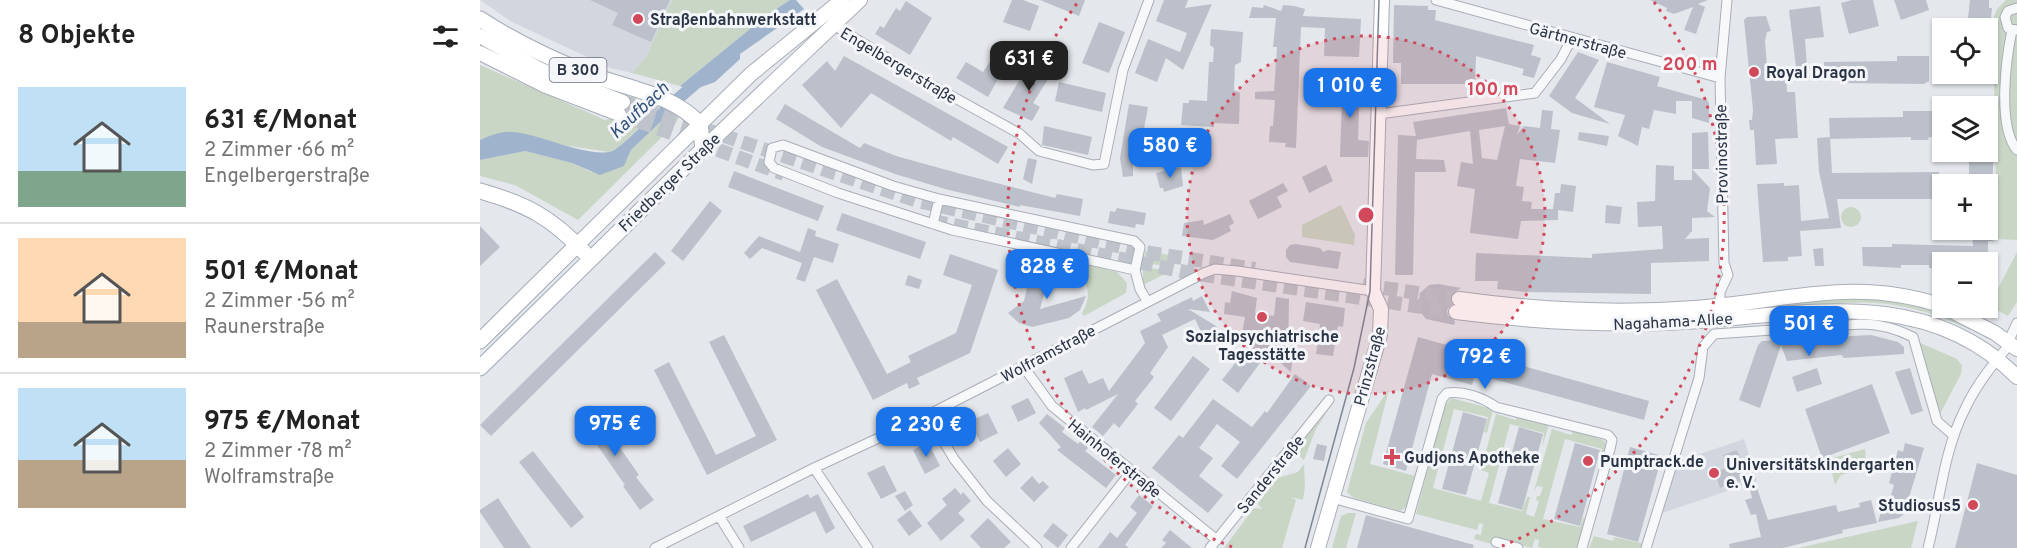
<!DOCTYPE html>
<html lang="de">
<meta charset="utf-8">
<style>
body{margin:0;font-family:Overpass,sans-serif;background:#f2f2f2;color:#222;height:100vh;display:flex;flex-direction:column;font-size:22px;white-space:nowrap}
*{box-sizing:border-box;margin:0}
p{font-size:20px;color:#767676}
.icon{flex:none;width:33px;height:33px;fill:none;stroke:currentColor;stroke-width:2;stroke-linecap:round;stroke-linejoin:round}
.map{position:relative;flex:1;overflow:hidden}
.details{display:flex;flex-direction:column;background:#fff;width:480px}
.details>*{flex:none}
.buttons{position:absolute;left:1452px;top:18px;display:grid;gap:12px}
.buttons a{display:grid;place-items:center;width:66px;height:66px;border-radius:0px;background:#fff;box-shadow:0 2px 4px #0004;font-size:30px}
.price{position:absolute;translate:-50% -51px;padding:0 14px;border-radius:12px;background:#1a73e8;color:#fff;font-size:20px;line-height:39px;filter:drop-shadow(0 2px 3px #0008)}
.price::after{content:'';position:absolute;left:50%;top:36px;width:18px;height:14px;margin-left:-9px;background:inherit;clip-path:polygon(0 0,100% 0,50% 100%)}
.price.on{background:#222;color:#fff}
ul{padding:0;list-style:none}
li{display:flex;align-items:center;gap:18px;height:150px;padding:0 18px}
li+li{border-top:2px solid #e0e0e0}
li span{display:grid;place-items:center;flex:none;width:168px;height:120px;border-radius:0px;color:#555}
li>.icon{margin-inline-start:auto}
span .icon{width:72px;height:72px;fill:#fffc;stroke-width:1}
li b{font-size:26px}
h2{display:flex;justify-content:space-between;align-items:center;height:72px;padding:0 18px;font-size:26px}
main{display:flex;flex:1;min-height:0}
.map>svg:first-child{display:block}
</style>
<main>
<section class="details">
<h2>8 Objekte<svg class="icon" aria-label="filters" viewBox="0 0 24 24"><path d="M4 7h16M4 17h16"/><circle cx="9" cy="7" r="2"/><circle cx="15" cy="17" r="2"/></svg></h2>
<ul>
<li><span style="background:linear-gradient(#bfe0f5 70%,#7fa58c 0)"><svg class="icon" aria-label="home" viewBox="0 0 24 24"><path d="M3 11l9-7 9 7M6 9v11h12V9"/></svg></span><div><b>631 €/Monat</b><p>2 Zimmer · 66 m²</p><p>Engelbergerstraße</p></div></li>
<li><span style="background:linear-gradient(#ffd9b3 70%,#b9a48a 0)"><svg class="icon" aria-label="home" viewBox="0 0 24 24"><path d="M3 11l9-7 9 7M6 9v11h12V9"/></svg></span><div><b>501 €/Monat</b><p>2 Zimmer · 56 m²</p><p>Raunerstraße</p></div></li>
<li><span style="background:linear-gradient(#bfe0f5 60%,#b9a48a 0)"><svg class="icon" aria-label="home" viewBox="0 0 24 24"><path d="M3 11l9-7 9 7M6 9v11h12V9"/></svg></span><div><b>975 €/Monat</b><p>2 Zimmer · 78 m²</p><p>Wolframstraße</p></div></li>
</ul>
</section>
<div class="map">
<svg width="1537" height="548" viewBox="0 0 1537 548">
<rect width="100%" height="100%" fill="#e4e7ec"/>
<path fill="#d2d6de" d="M0,0H192L166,57L152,73L131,68L32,22Z
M1264,439L1277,481L1182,513L1196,465L1202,460Z"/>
<path fill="#c9d6c5" d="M192,0H310L287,15L200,86L152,73L166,57Z
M1526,0H1537V240L1517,239L1513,19L1517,9Z
M0,65L125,120L133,118L138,93L135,89L181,107L140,146L129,152L70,143L34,132L0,140Z
M192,111L199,116L196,123L98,220L35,185L0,176V160L45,151L92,163L111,172L147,160L151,150Z
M861,205L875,235L874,245L822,237V225Z
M1361 217a10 10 0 1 1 20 0a10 10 0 1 1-20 0Z
M665,251L696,256L694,267L664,263Z
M1537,252V302L1528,316L1509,306Z
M597,262L637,272L647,283L646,293L604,316L602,313C612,297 609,282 595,270Z
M663,267L691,271L663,285Z
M1356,298L1415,300L1457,311L1492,326L1490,330C1396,284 1347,309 1251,312Z
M1438,342L1477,359L1482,365L1481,374L1460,414Z
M909,389L890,464L935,476L926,507L920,511L874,498L867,492L886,423Z
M971,398L1013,409L1007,433L1004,432L1008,417L974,409L953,488L1001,501L1009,473L1001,470L1016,414L1036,420L1037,415L1069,424L1062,448L1064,433L1030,424L1009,503L1042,511L1047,497H1050L1046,514L1054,517L1059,501L1056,500L1057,496H1060L1063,487L1057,486L1054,491L1072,429L1091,435L1093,431L1105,430V434L1123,440L1127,445L1123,459L1120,458L1122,449L1085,439L1063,519L1100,527L1103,518L1107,519L1099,548H1062L1058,547L1059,540L1055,539L1052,548L1017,539L1015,545L994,539L996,534L1001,535L1003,524L999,523L997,530L936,514L964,407Z
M848,411L836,429L824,460L814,451Z
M1385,449L1386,468L1361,475L1355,485L1349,459Z
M824,464L825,487L823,500L810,497L816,500L802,548H744L774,508L782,509L775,500L791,480L818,472Z
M868,513H876L866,548H852L861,516Z
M1438,521L1431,548H1318Z
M1114,536L1133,541L1134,537L1164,544L1163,548H1109Z"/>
<path fill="#9fb4cc" d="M310,0H316L324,9L260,54V59L235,82L210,91L200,86L287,15Z
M181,107L192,111L151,150L144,166L120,175L92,163L45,151L0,160V140C10,136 21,131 32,132C55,132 109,159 132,151C141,148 171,116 181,107Z"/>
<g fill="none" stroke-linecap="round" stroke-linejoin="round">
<path stroke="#9fb4cc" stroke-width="12" d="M186,109L221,79"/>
</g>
<path fill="#bbc0ca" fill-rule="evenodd" d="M110,0H190L171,42L132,25L138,13Z
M532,0H543L559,6L550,31L523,22Z
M560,0H605L599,16Z
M684,0H708L705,8L732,4L703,70L686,58L677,82L655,73L668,39L700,52L707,33L676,21Z
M1170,0H1228L1218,4L1225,7L1216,34L1204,30L1213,7L1194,14L1186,11L1187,8Z
M1372,0H1393L1399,26L1369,34L1361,3Z
M1414,0H1446L1449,10L1421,20Z
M1490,0H1509V8H1512L1510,28H1487Z
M426,1L452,18L430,55L395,34L400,26L404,28L416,8L420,11Z
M784,5L801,11L803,5L814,6L825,9L823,16L881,19L879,57L844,56L845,28L821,27L816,148L805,147L806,143L789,142L790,126H793L795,100L775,99V92L794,91L797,47H793L796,18H769L772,7L783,8Z
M914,5L948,6V10H956L955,20L1054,45L1051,55L1061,58L1054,78L1042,75L1044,69L996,56L995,84H921V63H913Z
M1340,6L1344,37L1325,39L1327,67H1316L1309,10Z
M1286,16L1291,31L1287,32L1285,41L1287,67L1289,73L1306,72L1307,92H1315L1318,138L1295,139L1297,164L1276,165L1274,130H1270L1269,120H1272L1273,110L1264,20L1267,17Z
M619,22L645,32L629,73L602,63Z
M731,29L763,32L761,62L755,65L754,90L760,93L759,124L734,123V127L701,125L703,103H709V100L727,101L729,62H733L734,48L730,45Z
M1098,52L1119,60L1095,98L1130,124L1092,113L1069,96Z
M364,56L528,147L518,164L473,137L471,141L391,93L361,128L322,85L347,61L355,71Z
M1417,56H1449V81L1444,84L1361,83V80H1345L1344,62L1417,61Z
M511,60L524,68L508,97L476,78L486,62L503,72Z
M567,61L577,65L553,103L560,107L552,121L523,108L546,69L560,76Z
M1127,62L1180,77L1177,86L1227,100L1229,103V123L1212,118V101H1196V114L1174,110L1169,129L1162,127L1158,146L1138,136L1145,115L1114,107Z
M854,80L880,81L878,140L889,141L888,157H860L862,98H853Z
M579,82L626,93L622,112L575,101Z
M305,104L380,148L384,143L416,156L485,175L575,198L577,194L603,199L600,216L540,205V207L465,189L415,174L342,147L296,119Z
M649,104L668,107L658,161L653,160V176L643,177L640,158Z
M1026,108L1029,124L1040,126L1037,135L1044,126L1060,128L1062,110L1073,111L1071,129L1080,130L1075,163L1040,159L1036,186L1044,187L1042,201L1052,202L1051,209H1073L1075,193H1080L1081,184L1096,186L1093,212L1078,210V220L1041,221L1038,239L990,233L995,189L977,186L981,162L993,164L990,131L937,140L936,159L964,160L966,172H935L933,275H915L918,135L936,136L933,122ZM1025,126L1017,160L1002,158L999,130Z
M1423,111H1455L1456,137H1449L1448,140H1431V137L1350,139L1349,118L1423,117Z
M564,126L612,137L608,155L562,145Z
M1099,132L1129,136L1127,146L1098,140Z
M1228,132L1229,169H1212V133Z
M1350,137L1352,173L1459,172L1460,197H1454V199H1357L1361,228L1320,231L1322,256L1308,257V261L1283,262L1277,184L1304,183V186L1319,185L1321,221L1349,218L1339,172L1337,138Z
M1492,152H1514L1512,184H1489V158H1492Z
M548,158L557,160L552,184L543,179Z
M846,165L853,181L829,193L822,177Z
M1176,165L1194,166V180H1212V169L1230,188L1227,211L1235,217L1212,218V231L1205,239L1229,238V261L1171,263V294L1046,292L1017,289L1018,281H995L996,253L1112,258V254L1183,249L1182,226L1158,227L1157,202L1175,201Z
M701,167L703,186L684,192L683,188H680L676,173Z
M254,171L344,206L338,221L248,187Z
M803,183L808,191L797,197L802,207L778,219L769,201Z
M230,201L242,211L203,261L191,251Z
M1126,205L1142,207L1140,224L1125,223Z
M637,208L666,213L664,225L656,224L655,228L628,223L630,211L635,212Z
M362,213L446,242L440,259L356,230Z
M750,214L754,223L749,226L751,231L733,240L702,236L704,223L723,220L724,225Z
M0,226L20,247L0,266Z
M328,228L336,231L335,236L359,244L353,263L334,257L325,282L316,279L322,263L282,248L270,259L264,253L279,236L320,252Z
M1492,230H1512L1513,241H1508V262H1462V268H1449V265H1421V268L1383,266L1382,247H1412V244L1493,246Z
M816,244L840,248L843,252L848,250L861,252L858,269L810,262L806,257V250L810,245Z
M1343,248L1344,266H1335L1333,249Z
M175,252L186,263L11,436L0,425Z
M470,254L518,270L490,353L437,378L440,384L429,389L427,383L393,400L336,290L357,279L407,374L431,362L428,356L476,333L492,285L463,275Z
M561,270L588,271L604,286L566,287L560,309L606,296L600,310L589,318L552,327L539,323L528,313L544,301L549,278Z
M428,275L442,280L439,289L425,285Z
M958,284L981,288L972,294V304L967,310L968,316L975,321L974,325L946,319L938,309L940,293L949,285Z
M752,291L777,298L775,313L794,316L796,297L809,299L808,354H813L811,372L788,352L758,393L742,380L773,340L762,334L765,317L744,314L745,302L750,303Z
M722,296L730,312L708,309L736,326L750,354L723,336L715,319L682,335L688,347L670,373L674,377L655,401L658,404L639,428L634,423L623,436L612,427L638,394L606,410L605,408L598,412L584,378L602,370L609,384L623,378L629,391L665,343L660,331L681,321L677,314L712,297L713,301Z
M826,302L865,308L863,327L858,326L853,356L836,354L840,324L823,321Z
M244,335L297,440L227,475L174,370L189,362L236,455L276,436L229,342Z
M1391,335L1418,342L1424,347V354L1364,358L1361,355L1307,361L1301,345L1280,408L1259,400L1278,345L1282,341Z
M938,337L1169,401L1164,420L995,374L992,385L952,374L926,471L903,464Z
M713,356L730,369L691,421L674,408Z
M1337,368L1342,384L1317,392L1312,377Z
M1430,368L1443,411L1431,415L1415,372Z
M815,374L831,386L757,479L741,466L760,442L737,424L719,448L733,458L719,476L743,495L728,513L672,468L699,435L703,438L733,399L772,427L785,411L787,413Z
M1392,384L1410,433L1342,458L1325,409Z
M548,398L556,413L538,422L531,406Z
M110,405L159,475L156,477L174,500L160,510L143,486L145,485L96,415Z
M983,412L1007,419L986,495L962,489Z
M508,413L518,433L500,442L490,421Z
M567,414L585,428L582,432L598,444L601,440L609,447L605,451L636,475L626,488L577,450L581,447L559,423Z
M1039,427L1063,434L1042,510L1018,503Z
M448,442L460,466L445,474L433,450Z
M1095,443L1120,450L1100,526L1074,519Z
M1425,443L1444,448L1424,514L1419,518L1398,522L1404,502L1411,495L1414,485L1409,483L1418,450L1423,452Z
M837,444L847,446L844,461L833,459Z
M1150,447L1182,456L1158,542L1127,534Z
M528,448L541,464L526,477L513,461Z
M1257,450L1267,478L1240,488L1235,473L1247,467L1243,455Z
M53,451L104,517L91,528L39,462Z
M1497,463L1537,475V548H1475Z
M404,465L417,491L401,499L387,473Z
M552,476L559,484L563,481L569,487L554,502L540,488Z
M475,488L481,495L483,492L491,501L478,513L485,520L461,541L447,523L467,505L462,499Z
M1277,488L1288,520L1356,505L1358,512L1380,507L1379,503L1391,500L1397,523L1362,530L1363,533L1303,548H1250L1249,544L1281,537L1276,514L1271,515L1265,500L1272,498L1270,490Z
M425,491L433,505L425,511L415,496Z
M328,494L330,498L338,494L355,528L346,534L335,511L271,542L263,526Z
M659,495L673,506L645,545L649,548H618L630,532L637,538L657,513L650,507Z
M18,498L39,530L51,548H24L0,512V510Z
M430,510L442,526L429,536L417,520Z
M886,515L994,545L993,548H877Z
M508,518L531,542L524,548H501L490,536Z
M573,523L588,535L578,548L563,536Z
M690,530L712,548H681L686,543L682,540Z"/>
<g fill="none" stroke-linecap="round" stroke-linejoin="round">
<path stroke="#bfc3cb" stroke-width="14" stroke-dasharray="14 7" stroke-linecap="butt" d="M143,102L438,201L664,252L775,269
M139,114L304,174
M453,221L711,273L976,312
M883,285L979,299"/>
<g stroke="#a9aeb7" stroke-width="11">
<path id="street" d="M956,0L1240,78
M1537,8L1528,11L1525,17L1528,28L1537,30
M352,24L441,79L540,134L559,151L613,165L624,164L643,70L669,0
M1532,30C1526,59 1517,126 1537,150
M899,114L1055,93L1081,59L1092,38
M303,145L413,186L459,199L654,241L660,247L655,270L472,230L358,193L294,168L289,162L292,148Z
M453,224L459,199
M655,270L660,289L667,301
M1240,307V292L1248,275L1244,263L1240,78L1247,0
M1530,344V338L1537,323
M543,366L572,406L737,540
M448,415L474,459L507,501L557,548
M334,468L388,548
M852,498L928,519L962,399L967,393C984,391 1002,397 1016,407L1128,435L1132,440L1130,449L1102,548
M239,516L259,548
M1016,542L1038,548
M175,548L334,468L448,415L724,273L735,269L757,271L893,291
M591,548L651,472
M730,548L849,400
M1166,548L1219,378L1223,347L1234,334L1381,324C1400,324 1417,329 1433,337L1457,421L1474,436
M1448,548C1460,502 1463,452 1485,409C1496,385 1513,364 1530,344"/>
</g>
<g stroke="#a9aeb7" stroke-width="16">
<path id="secondary" d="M0,36L61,70L143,102
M0,53L66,86L139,114
M223,149L380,0
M97,245L271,74L362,0
M979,299C1058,310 1135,314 1215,308C1303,302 1375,276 1462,306
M1466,308L1515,333L1537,349
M976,312C1046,321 1115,325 1185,323C1306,319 1439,278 1537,377
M838,548L900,335L901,309L893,291L902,0"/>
</g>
<g stroke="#a3abb8" stroke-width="17">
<path id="primary" d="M0,19C34,41 73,60 112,75C149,89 192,94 220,124L223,149L0,368
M0,191C46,204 71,217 104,252
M0,341L97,245"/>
</g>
<use href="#street" stroke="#f7f8fa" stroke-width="9"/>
<use href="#secondary" stroke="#fff" stroke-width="14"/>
<use href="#primary" stroke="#fff" stroke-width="15"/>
<path stroke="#7d8696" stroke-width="1.5" d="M825,548L874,368L890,291L899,0"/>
</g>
<circle cx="886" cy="215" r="179" fill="#d1495b" fill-opacity=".12"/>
<g fill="none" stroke="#d1495b" stroke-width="3" stroke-dasharray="3 6">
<circle cx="886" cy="215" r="179"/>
<path d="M752 547A358 358 0 0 1 598 2M1174 2A358 358 0 0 1 1020 547"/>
</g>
<g fill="#d1495b" stroke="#f4f6f9" stroke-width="2">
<circle cx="158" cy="19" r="6"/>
<circle cx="1274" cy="72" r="6"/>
<circle cx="782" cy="317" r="6"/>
<path d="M909 448h6v6h6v6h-6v6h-6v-6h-6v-6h6z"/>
<circle cx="1108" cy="461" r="6"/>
<circle cx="1234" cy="473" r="6"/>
<circle cx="1493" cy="505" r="6"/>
</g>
<g text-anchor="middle" stroke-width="6" stroke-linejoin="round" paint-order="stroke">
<rect fill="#f4f6f9" stroke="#676e7b" stroke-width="1.5" x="69.5" y="58" width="57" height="24" rx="4.5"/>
<g font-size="15" font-weight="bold" fill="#2b3445">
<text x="98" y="75">B 300</text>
</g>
<g font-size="16" font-weight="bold" fill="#2b3445" stroke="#f4f6f9" text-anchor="start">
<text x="170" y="25">Straßenbahnwerkstatt</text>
<text x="1286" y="78">Royal Dragon</text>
<text x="782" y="342" text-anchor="middle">Sozialpsychiatrische<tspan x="782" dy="18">Tagesstätte</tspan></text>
<text x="924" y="463">Gudjons Apotheke</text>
<text x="1120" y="467">Pumptrack.de</text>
<text x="1246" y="470">Universitätskindergarten<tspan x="1246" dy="18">e. V.</tspan></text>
<text x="1481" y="511" text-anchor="end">Studiosus5</text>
</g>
<g font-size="16" fill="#2b3445" stroke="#f4f6f9">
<text transform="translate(1098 40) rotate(15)" y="6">Gärtnerstraße</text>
<text transform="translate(419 65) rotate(31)" y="6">Engelbergerstraße</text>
<text transform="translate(1241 154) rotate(-91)" y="6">Provinostraße</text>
<text transform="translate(189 182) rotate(-44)" y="6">Friedberger Straße</text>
<text transform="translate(1193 321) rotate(-3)" y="6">Nagahama-Allee</text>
<text transform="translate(568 353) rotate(-28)" y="6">Wolframstraße</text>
<text transform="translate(889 366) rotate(-75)" y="6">Prinzstraße</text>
<text transform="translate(635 458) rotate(39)" y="6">Hainhoferstraße</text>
<text transform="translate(790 474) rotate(-51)" y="6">Sanderstraße</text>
</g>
<g font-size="18" font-style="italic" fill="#34527a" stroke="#f4f6f9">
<text transform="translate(159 110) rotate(-43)" y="6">Kaufbach</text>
</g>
</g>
<circle cx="886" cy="215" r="9" fill="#d1495b" stroke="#f4f6f9" stroke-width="3"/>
<g font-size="18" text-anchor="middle" font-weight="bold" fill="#d1495b" stroke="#f4f6f9" stroke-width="6" stroke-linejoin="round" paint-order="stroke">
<text x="1210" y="70">200 m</text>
<text x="1013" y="95">100 m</text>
</g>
</svg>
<div class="buttons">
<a><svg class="icon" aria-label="locate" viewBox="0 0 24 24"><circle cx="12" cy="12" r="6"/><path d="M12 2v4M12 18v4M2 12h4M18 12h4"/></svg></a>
<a><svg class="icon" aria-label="layers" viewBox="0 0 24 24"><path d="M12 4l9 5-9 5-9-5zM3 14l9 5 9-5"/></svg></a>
<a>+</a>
<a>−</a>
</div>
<b class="price on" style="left:549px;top:92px">631 €</b>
<b class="price" style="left:870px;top:119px">1 010 €</b>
<b class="price" style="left:690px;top:179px">580 €</b>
<b class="price" style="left:567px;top:300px">828 €</b>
<b class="price" style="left:1329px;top:357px">501 €</b>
<b class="price" style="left:1005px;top:390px">792 €</b>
<b class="price" style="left:135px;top:457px">975 €</b>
<b class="price" style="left:446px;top:458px">2 230 €</b>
</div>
</main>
